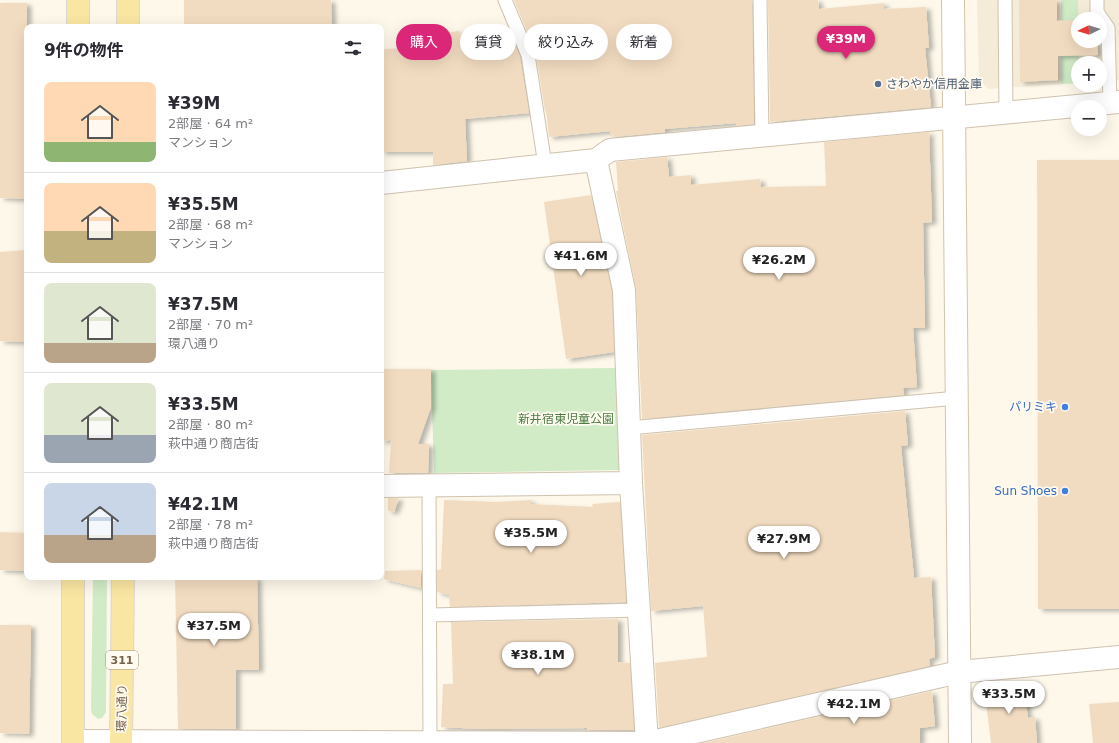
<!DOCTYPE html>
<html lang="ja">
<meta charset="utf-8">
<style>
body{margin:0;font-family:"DejaVu Sans","Noto Sans JP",sans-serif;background:#f7f7f7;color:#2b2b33;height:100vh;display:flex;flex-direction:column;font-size:15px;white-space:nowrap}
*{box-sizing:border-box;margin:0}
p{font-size:13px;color:#7c7c81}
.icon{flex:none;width:22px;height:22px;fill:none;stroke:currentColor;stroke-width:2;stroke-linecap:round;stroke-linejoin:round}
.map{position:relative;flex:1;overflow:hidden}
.sheet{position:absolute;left:24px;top:24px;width:360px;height:556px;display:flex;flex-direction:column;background:#fff;border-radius:8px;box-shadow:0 4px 16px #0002}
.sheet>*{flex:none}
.hud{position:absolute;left:396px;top:24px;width:380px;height:36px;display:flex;gap:8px}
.needle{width:26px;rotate:265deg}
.controls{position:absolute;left:1071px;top:12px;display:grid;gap:8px}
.controls a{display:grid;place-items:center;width:36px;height:36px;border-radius:50%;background:#fff;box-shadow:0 4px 16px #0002;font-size:20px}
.price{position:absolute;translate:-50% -34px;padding:0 9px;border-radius:14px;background:#fff;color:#222;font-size:13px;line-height:26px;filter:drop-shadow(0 1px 2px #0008)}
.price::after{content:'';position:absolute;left:50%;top:24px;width:12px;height:9px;margin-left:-6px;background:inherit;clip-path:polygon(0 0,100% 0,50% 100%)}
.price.active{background:#db2777;color:#fff}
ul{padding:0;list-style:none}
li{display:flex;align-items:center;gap:12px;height:100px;padding:0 20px}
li+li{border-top:1px solid #e1e1e2}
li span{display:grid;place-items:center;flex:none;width:112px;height:80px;border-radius:8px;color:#555}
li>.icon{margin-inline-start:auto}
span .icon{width:48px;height:48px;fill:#fffc;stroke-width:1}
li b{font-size:17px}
h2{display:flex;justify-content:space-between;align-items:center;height:48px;padding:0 20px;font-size:17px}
.pill{padding:0 14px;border-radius:18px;background:#fff;box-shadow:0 4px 16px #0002;font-size:14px;line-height:36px}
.pill.active{background:#db2777;color:#fff}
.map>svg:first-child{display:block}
</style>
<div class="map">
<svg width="1119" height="743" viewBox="0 0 1119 743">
<defs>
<filter id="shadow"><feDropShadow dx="4.5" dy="2.5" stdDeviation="2" flood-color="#0004"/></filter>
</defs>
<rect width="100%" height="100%" fill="#fdf8ea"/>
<path fill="#f4ebd8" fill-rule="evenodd" d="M977,0H1119V80L1100,81V63H1078V83L988,89L979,79ZM1078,19H1100V41H1078Z"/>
<path fill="#d1ebc7" d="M1061,0H1078L1079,63H1078V83L1061,84Z
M616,368L620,470L434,473L431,370Z
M93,577H107L106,712L102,718L98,719L92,714L91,709Z"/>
<path fill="#f2dcc1" filter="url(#shadow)" d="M184,0H331L332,27H184Z
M514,0H752L754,124L736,126V123L665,129V132L614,137V135L610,136V131L549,137L546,111H545L536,54Z
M768,0H818L819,9L884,3V9L926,7L929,48H925L931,107L770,122Z
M1019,0H1057V21L1078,20V41H1097L1098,55L1058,56V80L1020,82Z
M0,3H27V199L0,198Z
M507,26L520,57L529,113L465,119L467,161L433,165V152H381V49L421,48L436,34L459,31V34Z
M929,132L932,222L923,223L925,328H913L917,387L903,388L904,395L642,419L636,289L616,191H618L616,162L667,157L669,177L691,175V185L760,179L761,187L826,186L824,142Z
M1037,160H1119V609H1038Z
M591,195L612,292L614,352L566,359L544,202Z
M27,250V342L0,341V252Z
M381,369H431V407L418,444H429L428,473H389L391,440L381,441Z
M905,411L908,445L901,446L914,578L931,577L935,657L929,659L930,666L659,728L655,663L707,657L703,606L651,611L642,435Z
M388,498H399L394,512L388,511Z
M444,500L495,502L531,500V504L593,507L592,504L620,502L626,602L450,607L449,595L437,592V570L441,569Z
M0,532L27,533V571L0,570Z
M421,570V588L384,579L385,571Z
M175,577H257L259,670H236V729H178Z
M618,619V662L630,663L634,730H587V728L482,729L441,727L443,684H453L451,622Z
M0,625H31L29,734L0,733Z
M1023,682L1028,718L1035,717L1037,743H991L984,686Z
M932,691L935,726L920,728V743H703Z
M1119,702V743H1093L1089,704Z"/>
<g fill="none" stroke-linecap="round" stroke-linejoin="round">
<g stroke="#cfc2ae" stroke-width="15">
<path id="lane" d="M505,0L528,55L545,165
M760,0L762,136
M1005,0L1006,113
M1097,0V12L1108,28L1110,103
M629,428L957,398
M429,486L430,742
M430,615L639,610"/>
</g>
<g stroke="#cfc2ae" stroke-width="24">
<path id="street" d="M596,160L624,290L631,483L647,743
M381,183L596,160L610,150L1119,102
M381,486L631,483
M73,741L647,743L959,672L1119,657"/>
</g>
<g stroke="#d2c3ac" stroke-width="24">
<path id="secondary" d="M953,0L960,743"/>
</g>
<g stroke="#dcd6d0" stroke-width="24">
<path id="primary" d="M78,27V0
M128,27V0
M73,743V577
M121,743L123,577"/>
</g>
<use href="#lane" stroke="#fff" stroke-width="13"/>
<use href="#street" stroke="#fff" stroke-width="22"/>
<use href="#secondary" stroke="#fff" stroke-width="22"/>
<use href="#primary" stroke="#fae6a3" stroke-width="22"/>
</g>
<circle fill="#5c6f8a" stroke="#fffbf1" stroke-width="1.5" cx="878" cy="84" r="4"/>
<g fill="#3f7fe0" stroke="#fffbf1" stroke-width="1.5">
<circle cx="1065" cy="407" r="4"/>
<circle cx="1065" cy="491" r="4"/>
</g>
<g text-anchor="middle" stroke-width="3.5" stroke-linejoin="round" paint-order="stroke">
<rect fill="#fffbf1" stroke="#a0907e" stroke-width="1" x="106" y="651" width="32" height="18" rx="3"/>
<g font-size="11" font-weight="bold" fill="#78624c">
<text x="122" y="664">311</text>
</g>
<g font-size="12" fill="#4e5e75" stroke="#fffbf1" text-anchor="start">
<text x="886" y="88">さわやか信用金庫</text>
</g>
<g font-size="12" fill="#366cbe" stroke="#fffbf1" text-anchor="end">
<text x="1057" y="411">パリミキ</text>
<text x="1057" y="495">Sun Shoes</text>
</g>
<g font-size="12" fill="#4c7e44" stroke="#fffbf1">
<text x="566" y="423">新井宿東児童公園</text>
</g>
<g font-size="12" fill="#78624c" stroke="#fffbf1">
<text transform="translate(122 708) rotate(-89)" y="4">環八通り</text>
</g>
</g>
</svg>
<div class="controls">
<a><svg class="needle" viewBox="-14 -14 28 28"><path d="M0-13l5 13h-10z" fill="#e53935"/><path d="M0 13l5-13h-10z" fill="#7c7c81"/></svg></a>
<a>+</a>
<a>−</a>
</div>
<b class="price active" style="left:846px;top:60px">¥39M</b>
<b class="price" style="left:581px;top:277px">¥41.6M</b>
<b class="price" style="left:779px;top:281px">¥26.2M</b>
<b class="price" style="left:531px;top:554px">¥35.5M</b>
<b class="price" style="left:784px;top:560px">¥27.9M</b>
<b class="price" style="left:214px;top:647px">¥37.5M</b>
<b class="price" style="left:538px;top:676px">¥38.1M</b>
<b class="price" style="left:1009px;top:715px">¥33.5M</b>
<b class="price" style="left:854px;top:725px">¥42.1M</b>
<div class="hud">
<a class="pill active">購入</a>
<a class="pill">賃貸</a>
<a class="pill">絞り込み</a>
<a class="pill">新着</a>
</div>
<section class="sheet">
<h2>9件の物件<svg class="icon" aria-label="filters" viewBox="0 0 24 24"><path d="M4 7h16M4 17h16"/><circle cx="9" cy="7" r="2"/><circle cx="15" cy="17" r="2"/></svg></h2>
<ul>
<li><span style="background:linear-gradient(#ffd9b3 75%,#8fb573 0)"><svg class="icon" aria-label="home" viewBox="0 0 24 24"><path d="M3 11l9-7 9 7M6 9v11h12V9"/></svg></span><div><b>¥39M</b><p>2部屋 · 64 m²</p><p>マンション</p></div></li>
<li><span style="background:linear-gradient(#ffd9b3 60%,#c2b280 0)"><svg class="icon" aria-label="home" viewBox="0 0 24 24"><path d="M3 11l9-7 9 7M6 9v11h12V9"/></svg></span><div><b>¥35.5M</b><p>2部屋 · 68 m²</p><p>マンション</p></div></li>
<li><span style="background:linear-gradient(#dfe7d0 75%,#b9a48a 0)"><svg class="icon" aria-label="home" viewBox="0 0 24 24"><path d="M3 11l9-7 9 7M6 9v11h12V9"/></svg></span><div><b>¥37.5M</b><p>2部屋 · 70 m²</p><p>環八通り</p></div></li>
<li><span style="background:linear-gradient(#dfe7d0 65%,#9aa5b1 0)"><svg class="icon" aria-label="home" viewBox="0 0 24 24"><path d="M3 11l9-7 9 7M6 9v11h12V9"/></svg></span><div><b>¥33.5M</b><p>2部屋 · 80 m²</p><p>萩中通り商店街</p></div></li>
<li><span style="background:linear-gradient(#c9d6e8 65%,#b9a48a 0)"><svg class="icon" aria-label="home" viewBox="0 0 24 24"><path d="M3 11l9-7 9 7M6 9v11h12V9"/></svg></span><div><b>¥42.1M</b><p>2部屋 · 78 m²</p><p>萩中通り商店街</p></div></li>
</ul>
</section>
</div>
